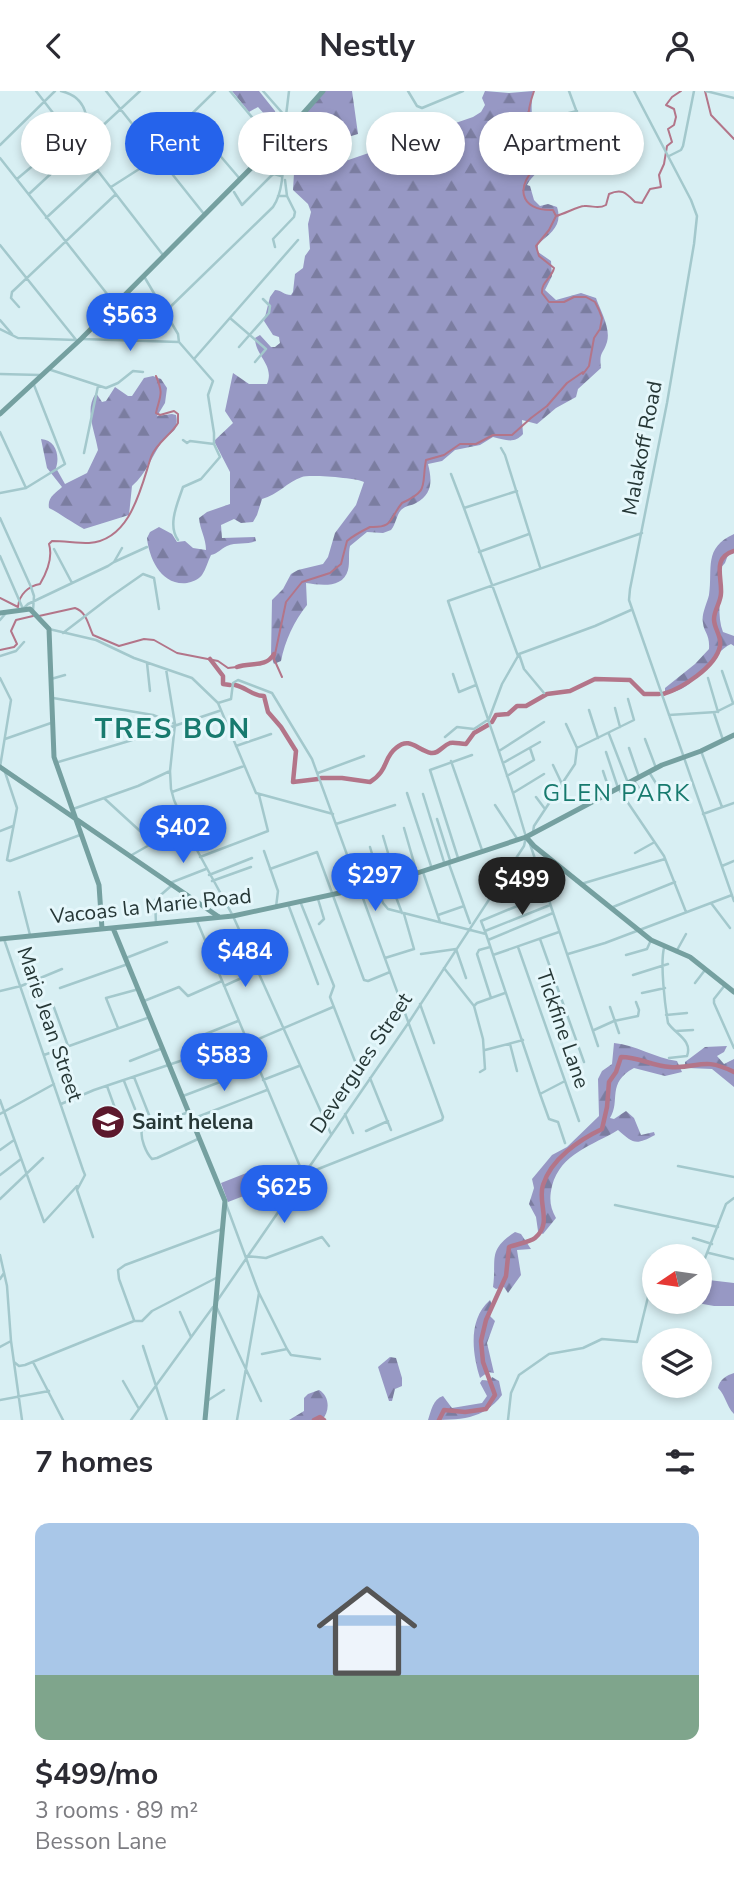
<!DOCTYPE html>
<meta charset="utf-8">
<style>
body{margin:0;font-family:"Nunito Sans",sans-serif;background:#f7f7f7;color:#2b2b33;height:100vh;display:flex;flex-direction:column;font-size:26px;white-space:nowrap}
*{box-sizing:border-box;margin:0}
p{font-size:23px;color:#7c7c81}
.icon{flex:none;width:38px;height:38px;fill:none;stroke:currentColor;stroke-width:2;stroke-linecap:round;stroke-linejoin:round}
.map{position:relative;height:1329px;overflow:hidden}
.side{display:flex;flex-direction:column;background:#fff;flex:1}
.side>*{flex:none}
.top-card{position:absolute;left:21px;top:21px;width:693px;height:63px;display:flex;gap:14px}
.needle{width:46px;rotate:257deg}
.tools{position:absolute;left:642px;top:1153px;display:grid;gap:14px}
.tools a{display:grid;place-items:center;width:70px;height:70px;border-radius:50%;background:#fff;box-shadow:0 4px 10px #0003;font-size:35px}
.price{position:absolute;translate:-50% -60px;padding:0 16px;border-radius:24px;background:#2563eb;color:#fff;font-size:23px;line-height:46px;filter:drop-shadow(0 2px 4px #0008)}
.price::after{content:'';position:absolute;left:50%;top:42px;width:21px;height:16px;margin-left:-10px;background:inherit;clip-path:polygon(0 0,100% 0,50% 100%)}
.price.selected{background:#222;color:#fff}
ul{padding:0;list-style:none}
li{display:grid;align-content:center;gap:14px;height:371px;padding:0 35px}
li span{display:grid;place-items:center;height:217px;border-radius:14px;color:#555}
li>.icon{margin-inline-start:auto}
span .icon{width:126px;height:126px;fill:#fffc;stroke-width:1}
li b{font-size:30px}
h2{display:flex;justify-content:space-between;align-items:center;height:84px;padding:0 35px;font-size:30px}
.tag{padding:0 24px;border-radius:32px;background:#fff;box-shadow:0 4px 10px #0003;font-size:24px;line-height:63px}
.tag.selected{background:#2563eb;color:#fff}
header{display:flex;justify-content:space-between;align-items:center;height:91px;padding:0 35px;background:#fff;font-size:32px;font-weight:700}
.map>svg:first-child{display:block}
</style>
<header><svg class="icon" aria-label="back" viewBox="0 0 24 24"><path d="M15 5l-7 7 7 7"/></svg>Nestly<svg class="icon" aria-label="person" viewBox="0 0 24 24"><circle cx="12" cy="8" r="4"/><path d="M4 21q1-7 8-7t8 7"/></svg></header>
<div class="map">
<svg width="734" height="1329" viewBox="0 0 734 1329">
<defs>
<pattern id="forest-firs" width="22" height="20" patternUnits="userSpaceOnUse" patternTransform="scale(1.75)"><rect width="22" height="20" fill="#9798c4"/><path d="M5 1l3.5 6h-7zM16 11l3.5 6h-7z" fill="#7b7da0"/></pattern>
</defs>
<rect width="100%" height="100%" fill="#d8eff3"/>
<path fill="#9798c4" d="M254,1079L262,1098L228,1111L221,1092Z
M700,1188L734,1192V1215H714L692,1211H700Z"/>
<path fill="url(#forest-firs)" d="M232,0H259L275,20L276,25L267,26L258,16L249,21Z
M324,0H352L358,43L328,52L315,61C318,70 322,73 331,75L473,26L481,21L485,14L482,7L485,0L509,2L533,0C529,26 534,47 545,70C541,80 532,84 527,94L530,95L534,109L540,115L548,113L557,116C563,134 551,142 538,153V161L551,170L552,185L545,199L556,209L581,202L596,207C600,219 611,237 607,251C603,264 599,260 601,277L578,298L576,306L556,317L537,333L522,329L523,343C514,353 506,349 493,346L480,354L455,359L442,370L428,373C432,389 433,403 416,412C411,415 406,414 401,419C396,425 396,433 391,439L383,442L367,441L350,455C348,463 350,471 348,479C343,498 320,494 306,492L307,514C294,530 285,550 281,570L274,573L271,565L272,509L283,498L291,483L298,479L323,473L328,466L335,442L356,414L364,391C358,387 308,383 302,386C287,391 278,404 262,408L257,424L253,431L241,432L234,428L221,434L222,447L255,446L256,450C246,454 236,451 227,455C220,458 219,462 211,464C208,470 206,478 202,484C198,489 192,491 187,492C161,495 149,467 147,447L150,441L159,436L172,443L177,451L185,450L193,457L206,459C206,447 200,439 199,427L207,421L230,413V381L214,350L233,332L225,320L233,282L249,293H267C275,274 255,265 255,247L260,244L271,256H275L280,252L279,246L273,244L264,230L270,206L275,199C281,199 284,204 291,204L293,201L295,183L303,177L305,165L310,158L308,133L311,121L308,113L293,99L294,82L284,73V44Z
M153,285L161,288L167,297L165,312L157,325L172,323L176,324C177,329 177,331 176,336C174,342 168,343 164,348C152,364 147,382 132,395L129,424L84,438C71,431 61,423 49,417C47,406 56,402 62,396L47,377L41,348C56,349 60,365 56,377L65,393L87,382L98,359C95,340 84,319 96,302L102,311L106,310L115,296L128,305H132L144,287Z
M734,443V462L728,464L725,472L718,480C722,500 716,523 723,541L734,545V555L731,553C712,561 691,606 665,601V597L695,573L709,558C710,543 704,542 703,532C701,524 707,512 709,504C713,477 703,457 734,443Z
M614,952C636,954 655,967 677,970L682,981L665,985L634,977C606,992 621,1010 610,1027L614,1028L626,1020L634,1027L641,1044L654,1041L655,1044C635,1055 633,1052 618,1039C592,1055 561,1062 552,1095C549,1108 550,1116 556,1127L543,1143L538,1140L536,1126L529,1113L534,1097L532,1088L552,1064L567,1056L599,1025L598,988L602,980L612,973Z
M727,955L724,961L717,965L724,973L734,968V996L712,978L688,977L685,975V971L705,956Z
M515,1141L521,1143L531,1158L517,1159L521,1184L508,1202L504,1196L496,1198L493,1196C497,1166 487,1160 515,1141Z
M490,1209L493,1215L490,1225L495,1230L487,1252L494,1282L488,1281L480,1287C472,1262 468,1228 490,1209Z
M390,1266L396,1267L402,1287V1295L395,1298L392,1310H389L378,1276Z
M734,1282V1323C726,1315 726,1305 718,1297C719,1289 727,1284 734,1282Z
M492,1286L499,1290L502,1304C483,1329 460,1329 428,1329C431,1320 433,1308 443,1305L452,1317L482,1312L487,1305L480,1292L482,1289L490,1290Z
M319,1299C330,1305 330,1321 322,1329H289L304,1320V1307L308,1303Z"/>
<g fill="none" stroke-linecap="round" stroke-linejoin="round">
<path stroke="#b37589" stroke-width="2" d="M705,0L711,24L734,48
M556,125C564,123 579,115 584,115C593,114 597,119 606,114L609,103C622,97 626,102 635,111L642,112L650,98L661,96L659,84L664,73L667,55L672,51L668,38L674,34L676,26L674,18L666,14L672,6L681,0
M0,507L18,516C19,503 29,495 40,493C47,481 53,466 49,453L52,450C64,450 76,452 89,452C131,449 141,396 151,366C156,352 171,344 178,332V323L174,320L160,324L156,322C160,304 164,304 156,285
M39,525L75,517C87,521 88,534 93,544L119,555L144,548L154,549L177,562L218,570L228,577L237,576
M0,559L14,556L17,553L11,540L16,529L33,525
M282,586L274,568L286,511L302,491L330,482L341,473L347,450C354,444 362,440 370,436C394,437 389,428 402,412C430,399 421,395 426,369L444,364L460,353H476L493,344H512L531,327L547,315L567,292L583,281V283L589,275L594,247L600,238L602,227L599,219L595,211L586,206H574L564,211H549L542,202C541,191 552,187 554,177L539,165L536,155L549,139L556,125L553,119C518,120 515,93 539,74C542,62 535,57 531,47C525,32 529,14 534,0"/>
<path stroke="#b37589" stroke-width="4.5" d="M210,568L223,585V593L230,594
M237,576C250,571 266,577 274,563
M235,594C246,596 252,605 264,605L268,621L281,636L296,660L293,691L318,688
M663,603C681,598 716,576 720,555C722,545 714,538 714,528C714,519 721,511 721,502C722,485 712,467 734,460
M492,631L496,624L508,623L517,615H526L547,603L570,600L595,588L630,589L644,603H659
M321,687H342L370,691C389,679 383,667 396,657C410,645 417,659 431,662C439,663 442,655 450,652C455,651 460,653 466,653L474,642L488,634
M314,1329L320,1326L324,1329
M439,1329L444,1319L465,1321L486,1318L495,1304L483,1271L481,1250L486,1229L506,1185L509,1156C517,1153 530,1151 535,1147C553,1132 537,1112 543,1094C551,1068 579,1049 602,1038L607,1016L609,991L616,981L621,966C639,966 652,975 670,976C699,978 702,965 734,981"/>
<path stroke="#a3c8cc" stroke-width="2.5" d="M36,0L163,164
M61,0C74,3 83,10 86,24
M106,0L204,123
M230,0L282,62
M263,0L285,25
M408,0L417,15L422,17L463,0
M569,0L592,62
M634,0L691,109L697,125L694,153L667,312L630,498L629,509L734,810
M706,0L734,7
M188,27L240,88
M541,29L577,20
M560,34L569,57
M284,41L289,0
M543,41L579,27
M0,54L55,0
M155,59L215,0
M669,65L681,59L683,55L694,0
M0,67L115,213
M17,88L36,72L41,73L50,84
M285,89L287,105
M111,96L158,66
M234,101L242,114L271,85L274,83L281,85
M29,103L140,0
M46,127L98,79
M0,154L77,250
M275,156L273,148L294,126L295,121L287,105H278
M145,187L178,243L179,251L213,290L208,304L214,342V353L220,366L201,388L183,396C178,411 167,434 178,449
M19,216L11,207L12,201L116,103
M165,221L273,116C285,99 283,68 284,48
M230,227L266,258L255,271
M0,229L12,243
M0,238L18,247L76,249
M81,248L179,251
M239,256L269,222L270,215L263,208
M194,268L298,149
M48,278L106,297L118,292L133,280L143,281
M0,283L40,284
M0,341L26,397
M183,349L187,352L190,350L214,353
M501,357L505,364L540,476
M84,362L98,295
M451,383L464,417L517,400
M0,402L26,397L65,373L34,294
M0,427L31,496L34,505L33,520
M54,458L72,492
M479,461L529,443
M0,465L23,518L28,513L108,475L114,471L122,457
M114,471L147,456
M0,529L6,522
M49,538L96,549L134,567L192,587L218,612L256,702L333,723
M63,542L110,506L143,483L154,487L159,518
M0,565L16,560L24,551
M147,572L150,600
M166,578L175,633L170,680L171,698L174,709L192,750L233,825L331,1043
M722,580L733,612
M453,583L459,601L476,594
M0,587L11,609L0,676
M708,587L718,621
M51,588L65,584
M544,602L524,578L519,563L595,535L631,519
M53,607L153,624L175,633
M218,612L231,608L233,592L238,589L272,602L312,668L443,1026L442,1029L308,1082
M615,617L620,636
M589,619L598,647
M714,622L723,649
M669,624L716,621L734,612
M609,643L628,692
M445,646L457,636L474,638L489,628L502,593L518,565L464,417
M5,648L51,632
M645,648L656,677
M236,655L271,643
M577,657L634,629L628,608
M629,657L639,686
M499,660L544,631
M701,660L722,716
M606,661L618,697L664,765L686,821
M451,670L482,759
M55,672L129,650L219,620
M503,672L540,651
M553,674L562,693
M603,680L610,701
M5,681L17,717L7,769L10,770L80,744
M649,681L662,702
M318,682L364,665
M507,685L534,669L530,657
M634,690L646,707
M172,701L244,675
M407,702L432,778
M513,702L544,683
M423,703L444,771
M536,706L545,718
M105,708L152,751L151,753L130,765
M495,714L518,749
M73,718L138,695L170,680
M703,723L734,712
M437,728L450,769
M336,733L395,714
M404,737L417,782
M0,740L13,735
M533,741L534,735L575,673L577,657L566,633
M383,745L396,789
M190,747L221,733
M530,753L598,955
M370,756L381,793
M264,760L278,800L276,816
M635,762L653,752
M200,766L268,740L259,704
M458,767L430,679L472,664
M449,773L470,832
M722,775L734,770
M270,778L317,761L364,889L368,890L390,881
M423,781L440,831
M209,784L252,767
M212,790L251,776
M170,792L206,778
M391,793L402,822
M581,793L665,768
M376,794L383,812L388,818L486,843L540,1003L549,1028L558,1031L565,1052
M19,801L30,844
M318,808L324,828L319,833
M300,810L334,895L330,906L358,978
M711,812L730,837
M288,813L318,893
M613,816L675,791
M438,824L464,815
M197,830L304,1085
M156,833L155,809L171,795
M485,840L550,814
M486,843L481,830L546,803
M4,848L83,1079L85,1084L77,1099L93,1146
M540,848L584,971
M488,849L553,822
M490,856L479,859L477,863L491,907
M518,856L579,1030
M664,857C660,873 665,914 668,932C675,943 693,949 687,965L669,967
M676,861L686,843
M421,863L456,858L466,887
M568,863L605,852L732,804
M493,864L559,841
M626,864L647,858L651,849
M126,867L167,851
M385,867L414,858L404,823
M444,877L474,915L483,948L485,978L480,981
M633,884L668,873
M695,892L705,879
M725,894L714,908V912L734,957
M224,895L257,880
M60,897L128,873
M0,900L21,895L62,878
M642,902L665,897
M144,910L179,896L188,905L222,890
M52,911L68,955
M420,913L434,952
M474,915L477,912L505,902
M610,916L619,942
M666,924L687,922
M118,937L106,907L139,898
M594,939L614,930L638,925L639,919L636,911
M676,940L693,939
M193,948L238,930
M249,952L333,916
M510,953L517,980
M485,959L523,949
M44,964L150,926
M130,970L163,957
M134,986L153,1034
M370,987L391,1039
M263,989L299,975
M124,990L135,1018
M107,995L116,1020
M540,1003L565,990
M183,1005L257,977
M0,1009L44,1131L77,1095
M61,1013L94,999L207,961
M186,1022L142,1039C140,1047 146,1062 152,1068L157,1067L198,1048
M0,1023L54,993
M345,1023L353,1042
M192,1028L267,999
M366,1040L388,1030
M0,1059L14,1049
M678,1075L734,1086
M0,1084L21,1068
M0,1108L43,1067
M226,1113L259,1202L287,1258
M615,1114L718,1136
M693,1147L712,1153
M709,1162L734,1168
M0,1164L7,1195L11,1250L22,1329
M246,1165L266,1167L322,1146L329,1155
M700,1180L726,1113L734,1107
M0,1188L4,1182
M217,1210L409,931L524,755L526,746L513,702L448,510L642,442
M216,1215L261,1310
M180,1221L191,1246
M134,1229L119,1188L118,1179L125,1174L222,1138
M143,1255L167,1329
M0,1256L11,1250
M262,1263L287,1258L291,1264L320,1268
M14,1271L19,1275L25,1274L134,1230H142L152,1220L218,1186
M33,1271L63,1329
M123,1290L139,1318
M0,1309L49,1300
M207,1310L224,1299
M131,1329L213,1216
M237,1329L259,1202
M508,1329L511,1302L519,1284L549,1263L583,1257L602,1248L637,1251L648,1206L654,1202"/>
<path stroke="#75a0a0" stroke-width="5" d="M0,323L81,248L284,44L323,0
M0,522L30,518L49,538L54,666L99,794L102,838
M0,676L219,826
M526,746L534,755L651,849L690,866L734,901
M113,837L225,1110L205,1329
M0,848L233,825L390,791L526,746L662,674L701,660L734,644"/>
</g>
<defs>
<g id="university-disc" transform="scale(1.75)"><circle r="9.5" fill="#5c182c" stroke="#e5f7fb"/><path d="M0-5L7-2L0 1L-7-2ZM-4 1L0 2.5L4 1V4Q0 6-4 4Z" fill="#fff"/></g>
</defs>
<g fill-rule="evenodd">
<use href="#university-disc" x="108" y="1031"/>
</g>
<g text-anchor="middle" stroke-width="6" stroke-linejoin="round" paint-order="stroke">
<g font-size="21" fill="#263736" stroke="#e5f7fb">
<text transform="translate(642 357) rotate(-79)" y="7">Malakoff Road</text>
<text transform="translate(151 815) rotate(-6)" y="7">Vacoas la Marie Road</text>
<text transform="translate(50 933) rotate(71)" y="7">Marie Jean Street</text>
<text transform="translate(563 938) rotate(71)" y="7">Tickfine Lane</text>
<text transform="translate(361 972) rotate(-56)" y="7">Devergues Street</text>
</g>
<g font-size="21" font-weight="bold" fill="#263736" stroke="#e5f7fb" text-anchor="start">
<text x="132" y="1038">Saint helena</text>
</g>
<g font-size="24" letter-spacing="2" fill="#177a6e" stroke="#e5f7fb">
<text x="617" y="710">GLEN PARK</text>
</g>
<g font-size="28" font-weight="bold" letter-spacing="2" fill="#177a6e" stroke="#e5f7fb">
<text x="173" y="647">TRES BON</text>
</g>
</g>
</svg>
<div class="tools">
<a><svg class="needle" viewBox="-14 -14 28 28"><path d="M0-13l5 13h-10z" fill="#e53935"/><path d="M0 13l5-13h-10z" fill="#7c7c81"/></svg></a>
<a><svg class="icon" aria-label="layers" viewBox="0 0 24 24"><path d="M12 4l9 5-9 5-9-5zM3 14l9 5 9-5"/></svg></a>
</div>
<b class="price" style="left:130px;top:262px">$563</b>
<b class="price" style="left:183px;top:774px">$402</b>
<b class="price" style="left:375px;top:822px">$297</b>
<b class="price selected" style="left:522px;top:826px">$499</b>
<b class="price" style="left:245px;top:898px">$484</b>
<b class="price" style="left:224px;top:1002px">$583</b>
<b class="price" style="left:284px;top:1134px">$625</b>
<div class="top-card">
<a class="tag">Buy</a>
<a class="tag selected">Rent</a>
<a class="tag">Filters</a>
<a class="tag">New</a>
<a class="tag">Apartment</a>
</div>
</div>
<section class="side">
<h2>7 homes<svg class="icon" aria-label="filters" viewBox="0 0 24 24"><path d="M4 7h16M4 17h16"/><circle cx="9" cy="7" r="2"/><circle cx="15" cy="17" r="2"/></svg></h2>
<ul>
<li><span style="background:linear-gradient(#a9c7e8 70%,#7fa58c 0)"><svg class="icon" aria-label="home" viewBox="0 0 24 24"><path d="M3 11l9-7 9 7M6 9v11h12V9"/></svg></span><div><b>$499/mo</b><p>3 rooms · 89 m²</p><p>Besson Lane</p></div></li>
</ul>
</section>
